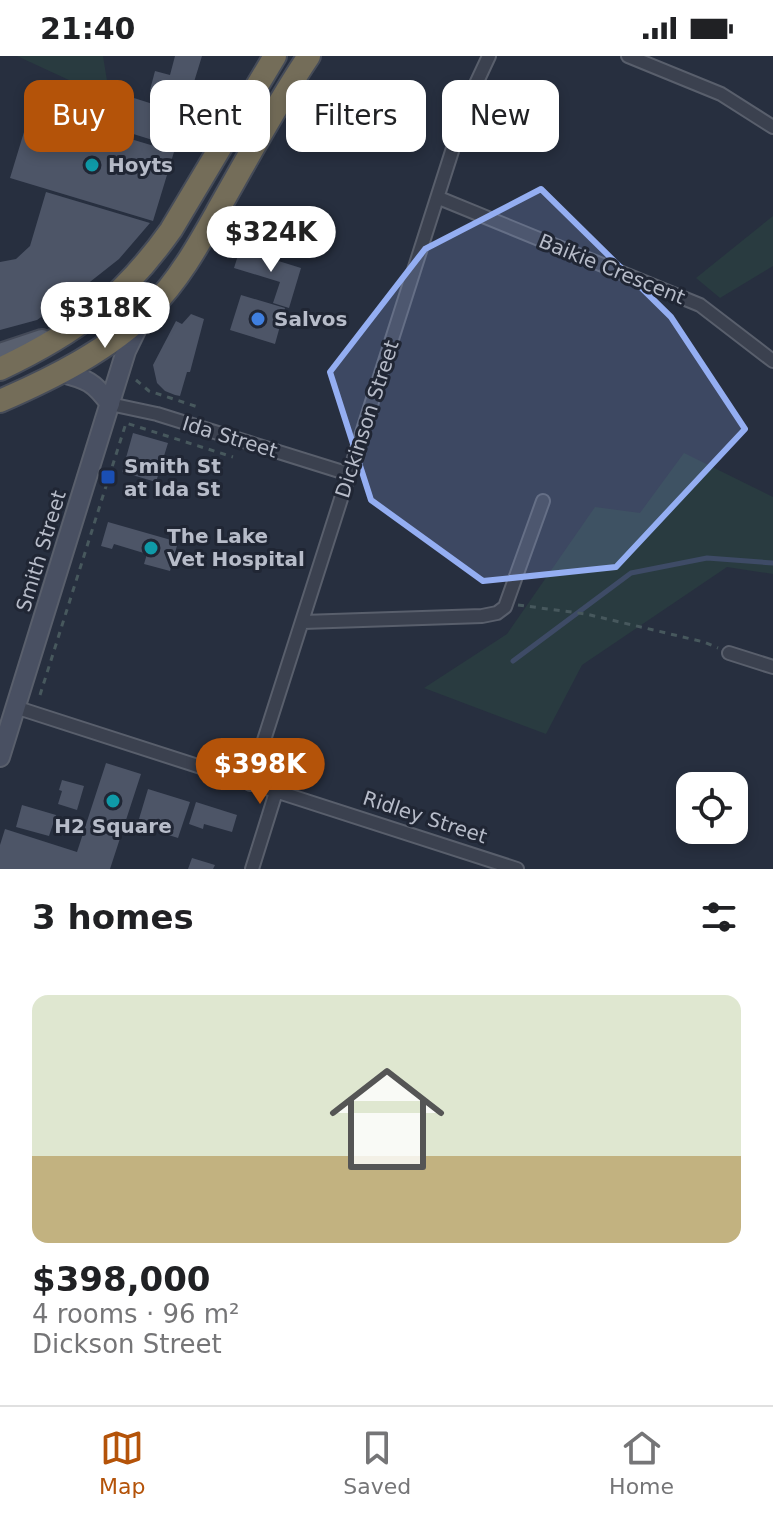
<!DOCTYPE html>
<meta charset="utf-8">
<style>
body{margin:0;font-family:"DejaVu Sans",sans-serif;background:#f2f2f2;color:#202124;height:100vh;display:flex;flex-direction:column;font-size:30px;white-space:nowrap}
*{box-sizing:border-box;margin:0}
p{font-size:26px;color:#757577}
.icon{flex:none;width:44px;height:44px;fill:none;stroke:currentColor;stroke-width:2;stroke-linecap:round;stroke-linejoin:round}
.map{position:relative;height:813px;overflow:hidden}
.panel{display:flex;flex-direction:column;background:#fff;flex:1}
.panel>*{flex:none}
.guide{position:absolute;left:24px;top:24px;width:726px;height:72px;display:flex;gap:16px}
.buttons{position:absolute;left:676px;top:716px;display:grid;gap:16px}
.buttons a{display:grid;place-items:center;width:72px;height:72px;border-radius:16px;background:#fff;box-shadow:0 4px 12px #0003;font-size:40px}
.price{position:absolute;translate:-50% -68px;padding:0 18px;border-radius:28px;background:#fff;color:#222;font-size:26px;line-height:52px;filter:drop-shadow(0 2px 4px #0008)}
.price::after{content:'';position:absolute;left:50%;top:48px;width:24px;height:18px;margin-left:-12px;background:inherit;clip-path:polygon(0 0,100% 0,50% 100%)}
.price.selected{background:#b45309;color:#fff}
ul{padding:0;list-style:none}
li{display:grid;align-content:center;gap:16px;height:424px;padding:0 32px}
li span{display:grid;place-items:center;height:248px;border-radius:16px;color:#555}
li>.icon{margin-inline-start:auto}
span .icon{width:144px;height:144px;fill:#fffc;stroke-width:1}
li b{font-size:34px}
h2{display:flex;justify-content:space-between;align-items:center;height:96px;padding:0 32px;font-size:34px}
.chip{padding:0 28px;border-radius:16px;background:#fff;box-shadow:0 4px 12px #0003;font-size:28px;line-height:72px}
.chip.selected{background:#b45309;color:#fff}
.status{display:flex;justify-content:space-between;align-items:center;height:56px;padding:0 40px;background:#fff;direction:ltr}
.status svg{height:22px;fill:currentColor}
.menu{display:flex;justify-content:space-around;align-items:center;height:112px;border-top:2px solid #e0e0e0;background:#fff;font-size:22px;color:#757577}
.menu a{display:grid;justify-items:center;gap:4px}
.menu .selected{color:#b45309}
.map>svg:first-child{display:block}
</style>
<div class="status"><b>21:40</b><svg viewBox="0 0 49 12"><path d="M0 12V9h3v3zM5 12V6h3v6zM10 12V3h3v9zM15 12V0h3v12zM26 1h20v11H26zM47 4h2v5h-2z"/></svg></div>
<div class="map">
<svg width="773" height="813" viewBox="0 0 773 813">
<rect width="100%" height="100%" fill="#272f3f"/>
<path fill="#293b40" d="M17,0H103L110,43Z
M773,160V210L720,242L696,222Z
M684,397L773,441V518L727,511L582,609L546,678L424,632L507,578L595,451L640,457Z"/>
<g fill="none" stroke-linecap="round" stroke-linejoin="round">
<path stroke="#3e4b66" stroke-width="5" d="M513,605L631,517L707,502L773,507"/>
</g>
<path fill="#4d5567" d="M175,0H202L194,26L207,30L202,48L150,34L155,15L170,19Z
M96,30L197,62L188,95L85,63Z
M31,53L174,96L153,165L10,122Z
M46,136L150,167L119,203L81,233L37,264L0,274V206L16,203L30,190Z
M240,193L301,212L289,252L273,247L280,226L234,212Z
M241,239L285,252L275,288L230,274Z
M191,258L204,263L190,316H187L180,340L175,339L165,335L157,327L153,309L176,265L182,268Z
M133,377L168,387L156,426L122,416Z
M108,466L178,486L170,515L144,508L147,498L114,488L112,493L101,490Z
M106,707L141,718L110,813H0V789L5,773L77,796Z
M62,724L84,730L77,754L58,748L62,735L59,734Z
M148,733L190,746L178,782L159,776L161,770L139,763Z
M196,746L237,759L232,776L204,768L203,773L189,768Z
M22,749L56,759L49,780L16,771Z
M192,802L215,809L213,813H188Z"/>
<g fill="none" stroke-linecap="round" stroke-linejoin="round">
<g stroke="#595f6c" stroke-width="16">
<path id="street" d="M628,0L721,38L773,71
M439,142L700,249L773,305
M110,348L157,358L349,418
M303,566L482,560L497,557L505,551L543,445
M729,597L773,611
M15,651L517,813
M250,728L468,45L489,0
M252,813L276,736"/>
</g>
<g stroke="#595f6c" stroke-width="22">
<path id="secondary" d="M59,316C87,323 94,326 110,348
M0,701L126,295L142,262"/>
</g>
<g stroke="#444a58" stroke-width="24">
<path id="primary" d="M0,298L42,284"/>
</g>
<g stroke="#464c59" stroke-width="26">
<path id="highway" d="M0,313C76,277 122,243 171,174L275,0
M0,345C53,322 109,294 150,253C181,222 201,184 222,147C250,98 277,47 309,0"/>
</g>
<path stroke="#47585d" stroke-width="3" stroke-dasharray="6 6" stroke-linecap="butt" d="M136,324L149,335L201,352
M518,549L586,558L704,586L718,592
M40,639L126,367L233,401"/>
<use href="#street" stroke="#3b414f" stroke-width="12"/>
<use href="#secondary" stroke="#495062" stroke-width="18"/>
<use href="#primary" stroke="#59606f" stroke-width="20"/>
<use href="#highway" stroke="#746d59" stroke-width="22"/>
</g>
<path fill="#94aef2" fill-opacity="0.2" stroke="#94aef2" stroke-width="6" stroke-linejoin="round" d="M541,133L671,261L745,373L616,511L483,525L371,444L330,316L425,193Z"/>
<g fill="#0f9aa8" stroke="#202634" stroke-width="3">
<circle cx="92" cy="109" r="8"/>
<circle cx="151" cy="492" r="8"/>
<circle cx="113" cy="745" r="8"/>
</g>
<circle fill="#3f7fe0" stroke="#202634" stroke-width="3" cx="258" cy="263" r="8"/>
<rect fill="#1a4fb4" stroke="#202634" stroke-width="3" x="100" y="413" width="16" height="16" rx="4"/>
<g text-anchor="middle" stroke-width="6" stroke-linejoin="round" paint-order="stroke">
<g font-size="20" font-weight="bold" fill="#b7bcc9" stroke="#202634" text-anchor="start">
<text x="108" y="116">Hoyts</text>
<text x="274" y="270">Salvos</text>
<text x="124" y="417">Smith St<tspan x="124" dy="23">at Ida St</tspan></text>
<text x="167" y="487">The Lake<tspan x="167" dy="23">Vet Hospital</tspan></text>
<text x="113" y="777" text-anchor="middle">H2 Square</text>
</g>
<g font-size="20" fill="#b7bcc9" stroke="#202634">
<text transform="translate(612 213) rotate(22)" y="7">Baikie Crescent</text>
<text transform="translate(367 363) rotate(-72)" y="7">Dickinson Street</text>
<text transform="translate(230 381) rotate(17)" y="7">Ida Street</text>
<text transform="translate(41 495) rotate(-73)" y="7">Smith Street</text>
<text transform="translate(425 761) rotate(18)" y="7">Ridley Street</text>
</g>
</g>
</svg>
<div class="buttons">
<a><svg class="icon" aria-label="locate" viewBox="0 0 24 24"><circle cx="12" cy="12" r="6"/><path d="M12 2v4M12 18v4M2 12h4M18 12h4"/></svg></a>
</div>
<b class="price" style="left:271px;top:218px">$324K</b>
<b class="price" style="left:105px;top:294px">$318K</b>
<b class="price selected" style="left:260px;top:750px">$398K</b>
<div class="guide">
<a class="chip selected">Buy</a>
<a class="chip">Rent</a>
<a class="chip">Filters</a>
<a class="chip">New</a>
</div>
</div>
<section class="panel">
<h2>3 homes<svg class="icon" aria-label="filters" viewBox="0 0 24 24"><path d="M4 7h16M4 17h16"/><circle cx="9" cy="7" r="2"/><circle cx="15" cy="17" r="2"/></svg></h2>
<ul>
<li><span style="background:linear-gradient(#dfe7d0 65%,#c2b280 0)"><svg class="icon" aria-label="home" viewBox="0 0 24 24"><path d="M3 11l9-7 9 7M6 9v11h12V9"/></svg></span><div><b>$398,000</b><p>4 rooms · 96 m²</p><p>Dickson Street</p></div></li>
</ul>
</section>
<nav class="menu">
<a class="selected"><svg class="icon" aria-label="map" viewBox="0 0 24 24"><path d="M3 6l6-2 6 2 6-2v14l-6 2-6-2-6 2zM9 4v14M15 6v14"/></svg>Map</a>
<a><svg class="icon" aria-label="saved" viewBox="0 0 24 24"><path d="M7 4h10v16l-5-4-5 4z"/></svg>Saved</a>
<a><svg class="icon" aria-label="home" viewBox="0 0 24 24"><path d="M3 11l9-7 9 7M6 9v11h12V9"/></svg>Home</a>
</nav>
